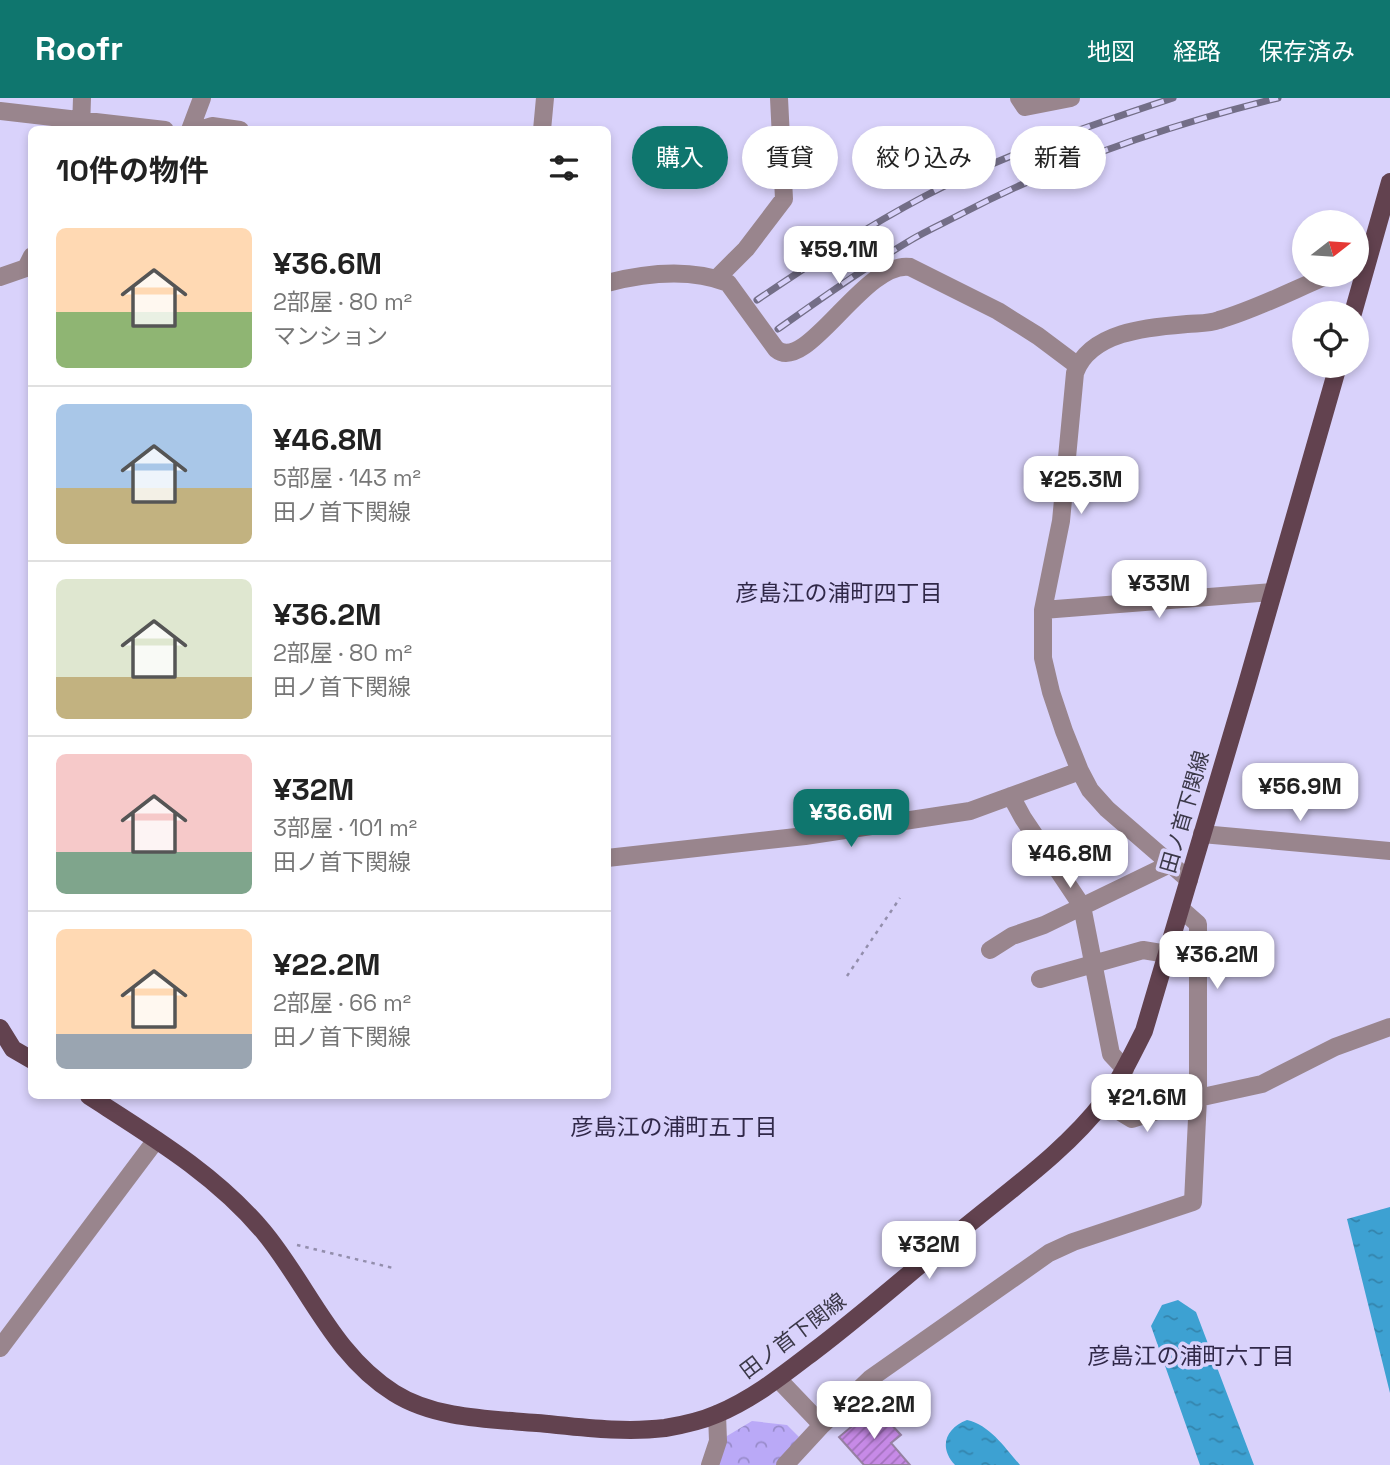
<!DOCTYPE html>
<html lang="ja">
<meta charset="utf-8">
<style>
body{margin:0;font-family:"Space Grotesk","Noto Sans JP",sans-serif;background:#f6f6f6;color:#222;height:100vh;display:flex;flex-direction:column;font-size:26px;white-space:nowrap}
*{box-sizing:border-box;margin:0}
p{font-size:23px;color:#767676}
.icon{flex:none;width:38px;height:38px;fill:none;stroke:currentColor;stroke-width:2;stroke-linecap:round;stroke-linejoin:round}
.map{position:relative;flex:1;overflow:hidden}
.sheet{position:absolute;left:28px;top:28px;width:583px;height:973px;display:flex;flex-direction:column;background:#fff;border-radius:10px;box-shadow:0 4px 10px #0003}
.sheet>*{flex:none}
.top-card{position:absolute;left:632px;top:28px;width:653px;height:63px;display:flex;gap:14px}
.needle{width:46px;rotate:73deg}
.fabs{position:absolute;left:1292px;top:112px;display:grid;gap:14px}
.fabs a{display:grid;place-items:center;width:77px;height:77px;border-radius:50%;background:#fff;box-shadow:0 4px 10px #0003;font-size:35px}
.price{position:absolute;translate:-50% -60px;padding:0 16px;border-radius:14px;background:#fff;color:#222;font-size:23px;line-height:46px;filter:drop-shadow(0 2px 4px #0008)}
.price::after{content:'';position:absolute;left:50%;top:42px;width:21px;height:16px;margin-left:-10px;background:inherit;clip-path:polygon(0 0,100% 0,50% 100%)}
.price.active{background:#0f766e;color:#fff}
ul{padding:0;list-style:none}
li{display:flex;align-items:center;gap:21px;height:175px;padding:0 28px}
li+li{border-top:2px solid #e0e0e0}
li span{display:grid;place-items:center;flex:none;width:196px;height:140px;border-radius:10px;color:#555}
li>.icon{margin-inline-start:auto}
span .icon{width:84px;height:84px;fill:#fffc;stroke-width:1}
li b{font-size:30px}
h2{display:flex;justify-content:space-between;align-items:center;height:84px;padding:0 28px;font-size:30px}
.pill{padding:0 24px;border-radius:32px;background:#fff;box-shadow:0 4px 10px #0003;font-size:24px;line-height:63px}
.pill.active{background:#0f766e;color:#fff}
header{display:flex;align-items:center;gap:42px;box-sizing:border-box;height:98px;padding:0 35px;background:#0f766e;color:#fff}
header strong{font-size:33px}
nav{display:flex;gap:38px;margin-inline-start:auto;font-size:24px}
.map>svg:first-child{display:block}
</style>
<header>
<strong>Roofr</strong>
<nav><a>地図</a><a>経路</a><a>保存済み</a></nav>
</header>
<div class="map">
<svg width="1390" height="1367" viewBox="0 0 1390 1367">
<defs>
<pattern id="park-crowns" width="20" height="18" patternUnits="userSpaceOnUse" patternTransform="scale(1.75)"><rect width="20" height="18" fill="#baa9f7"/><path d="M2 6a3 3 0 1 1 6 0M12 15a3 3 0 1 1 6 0" fill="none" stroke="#988bca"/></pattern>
<pattern id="water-ripples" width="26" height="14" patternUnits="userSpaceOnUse" patternTransform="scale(1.75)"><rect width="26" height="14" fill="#3da1d2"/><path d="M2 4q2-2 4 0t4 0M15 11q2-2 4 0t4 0" fill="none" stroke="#3484ac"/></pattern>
<pattern id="building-hatch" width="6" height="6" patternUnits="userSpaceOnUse" patternTransform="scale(1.75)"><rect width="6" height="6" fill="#c78ae7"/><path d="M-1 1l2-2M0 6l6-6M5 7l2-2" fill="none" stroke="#a372bd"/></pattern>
</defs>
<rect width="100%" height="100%" fill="#d9d2fb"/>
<path fill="url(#park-crowns)" d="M752,1323L787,1327L799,1339L776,1367H717L727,1338Z"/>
<path fill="url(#water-ripples)" d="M1390,1109V1295L1347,1121Z
M1178,1202L1196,1214L1254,1367H1200L1151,1228L1162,1207Z
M967,1322C990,1327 1005,1350 1020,1367H955C938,1349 946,1330 967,1322Z"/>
<path fill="url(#building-hatch)" stroke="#9680a2" stroke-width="2" d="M875,1309L901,1337L891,1345L910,1367H864L839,1339Z"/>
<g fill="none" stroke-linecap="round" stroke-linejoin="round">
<path stroke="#938eac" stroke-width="2.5" stroke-dasharray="3.5 5" stroke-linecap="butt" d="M847,878L900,800
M297,1147L393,1170"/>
<path stroke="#99858d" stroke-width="18" d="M1019,0L1025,9L1071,0
M0,13L165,32
M81,31L82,0
M190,32L202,0
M199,32L212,28L240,32
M542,32L545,0
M0,179L26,170L32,158
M716,181L746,151L784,101L779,0
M607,185C646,175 690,170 728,185L776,251C807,277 864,162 910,169L998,213L1038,238L1078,268
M1043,512L1273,494
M1011,698L1023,720L1082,808L1111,956L1125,971
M1202,736L1390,753
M607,760L805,738L970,713L1080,673
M1189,782L1107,711L1090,692L1080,673L1064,633L1051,594L1043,560V512L1061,423L1075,275C1090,233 1150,229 1187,226C1198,225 1209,226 1219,222C1257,211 1293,192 1329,177
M990,852L1012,838L1044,827L1170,766
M1040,881L1143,852L1167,856
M1104,1004L1132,1021L1198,1000L1262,986L1335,949L1390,929
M0,1250L156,1042
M778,1281L822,1327
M710,1367L718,1343L717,1316
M785,1367L822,1327L871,1280L1049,1155L1073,1144L1193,1104L1198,1000V826L1181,811"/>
<path stroke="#62424f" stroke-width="18" d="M1353,215L1390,84
M0,930L13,951L32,962
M89,998C151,1038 215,1076 263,1133C308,1187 332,1256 394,1295C435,1321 490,1321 537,1325C580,1329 623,1335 665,1330C683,1327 701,1323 717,1316C753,1301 783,1277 813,1254C863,1216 911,1174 959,1134C1007,1094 1066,1053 1104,1003C1120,982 1132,957 1144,933L1246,589L1338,268"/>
<g stroke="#736e87" stroke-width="7">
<path id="rail" d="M757,202C812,165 866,129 925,98C1004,56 1089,28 1173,0
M778,231C822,200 865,169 911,142C928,132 946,124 963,115C1063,63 1169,27 1278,0"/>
</g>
<use href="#rail" stroke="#d9d2fb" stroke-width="4.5" stroke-dasharray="13" stroke-linecap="butt"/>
</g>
<g text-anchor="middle" stroke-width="7" stroke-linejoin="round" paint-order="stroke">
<g font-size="21" fill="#3b3848" stroke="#d9d2fb">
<text transform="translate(1185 714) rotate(-74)" y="7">田ノ首下関線</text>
<text transform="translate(793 1238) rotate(-37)" y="7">田ノ首下関線</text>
</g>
<g font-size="23" fill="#302848" stroke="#d9d2fb">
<text x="839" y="503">彦島江の浦町四丁目</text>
<text x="674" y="1037">彦島江の浦町五丁目</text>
<text x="1191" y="1266">彦島江の浦町六丁目</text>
</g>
</g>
</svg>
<div class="fabs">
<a><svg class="needle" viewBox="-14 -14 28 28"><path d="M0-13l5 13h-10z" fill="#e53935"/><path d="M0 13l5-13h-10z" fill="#767676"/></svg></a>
<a><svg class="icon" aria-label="locate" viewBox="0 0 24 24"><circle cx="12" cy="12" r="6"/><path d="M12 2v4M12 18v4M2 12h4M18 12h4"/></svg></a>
</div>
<b class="price" style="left:839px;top:188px">¥59.1M</b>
<b class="price" style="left:1081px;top:418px">¥25.3M</b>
<b class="price" style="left:1159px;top:522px">¥33M</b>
<b class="price" style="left:1300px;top:725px">¥56.9M</b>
<b class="price active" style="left:851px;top:751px">¥36.6M</b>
<b class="price" style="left:1070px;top:792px">¥46.8M</b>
<b class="price" style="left:1217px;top:893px">¥36.2M</b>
<b class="price" style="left:1147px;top:1036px">¥21.6M</b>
<b class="price" style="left:929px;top:1183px">¥32M</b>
<b class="price" style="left:874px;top:1343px">¥22.2M</b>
<div class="top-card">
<a class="pill active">購入</a>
<a class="pill">賃貸</a>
<a class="pill">絞り込み</a>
<a class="pill">新着</a>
</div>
<section class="sheet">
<h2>10件の物件<svg class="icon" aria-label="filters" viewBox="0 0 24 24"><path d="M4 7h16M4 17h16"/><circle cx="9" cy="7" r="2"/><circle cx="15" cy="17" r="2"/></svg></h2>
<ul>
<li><span style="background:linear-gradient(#ffd9b3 60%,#8fb573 0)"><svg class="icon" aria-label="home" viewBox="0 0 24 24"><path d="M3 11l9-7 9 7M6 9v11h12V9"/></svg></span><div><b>¥36.6M</b><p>2部屋 · 80 m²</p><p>マンション</p></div></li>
<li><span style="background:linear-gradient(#a9c7e8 60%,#c2b280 0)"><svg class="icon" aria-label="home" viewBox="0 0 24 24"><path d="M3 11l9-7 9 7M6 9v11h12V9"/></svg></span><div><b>¥46.8M</b><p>5部屋 · 143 m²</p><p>田ノ首下関線</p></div></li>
<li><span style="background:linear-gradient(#dfe7d0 70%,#c2b280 0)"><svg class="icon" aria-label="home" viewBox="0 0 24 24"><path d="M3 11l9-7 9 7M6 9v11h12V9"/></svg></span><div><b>¥36.2M</b><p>2部屋 · 80 m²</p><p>田ノ首下関線</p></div></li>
<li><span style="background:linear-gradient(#f6c9c9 70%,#7fa58c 0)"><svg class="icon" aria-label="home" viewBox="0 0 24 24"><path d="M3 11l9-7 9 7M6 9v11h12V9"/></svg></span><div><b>¥32M</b><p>3部屋 · 101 m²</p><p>田ノ首下関線</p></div></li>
<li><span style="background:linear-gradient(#ffd9b3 75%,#9aa5b1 0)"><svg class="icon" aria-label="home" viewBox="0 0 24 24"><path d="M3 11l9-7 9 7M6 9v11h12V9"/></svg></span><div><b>¥22.2M</b><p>2部屋 · 66 m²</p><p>田ノ首下関線</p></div></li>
</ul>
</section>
</div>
